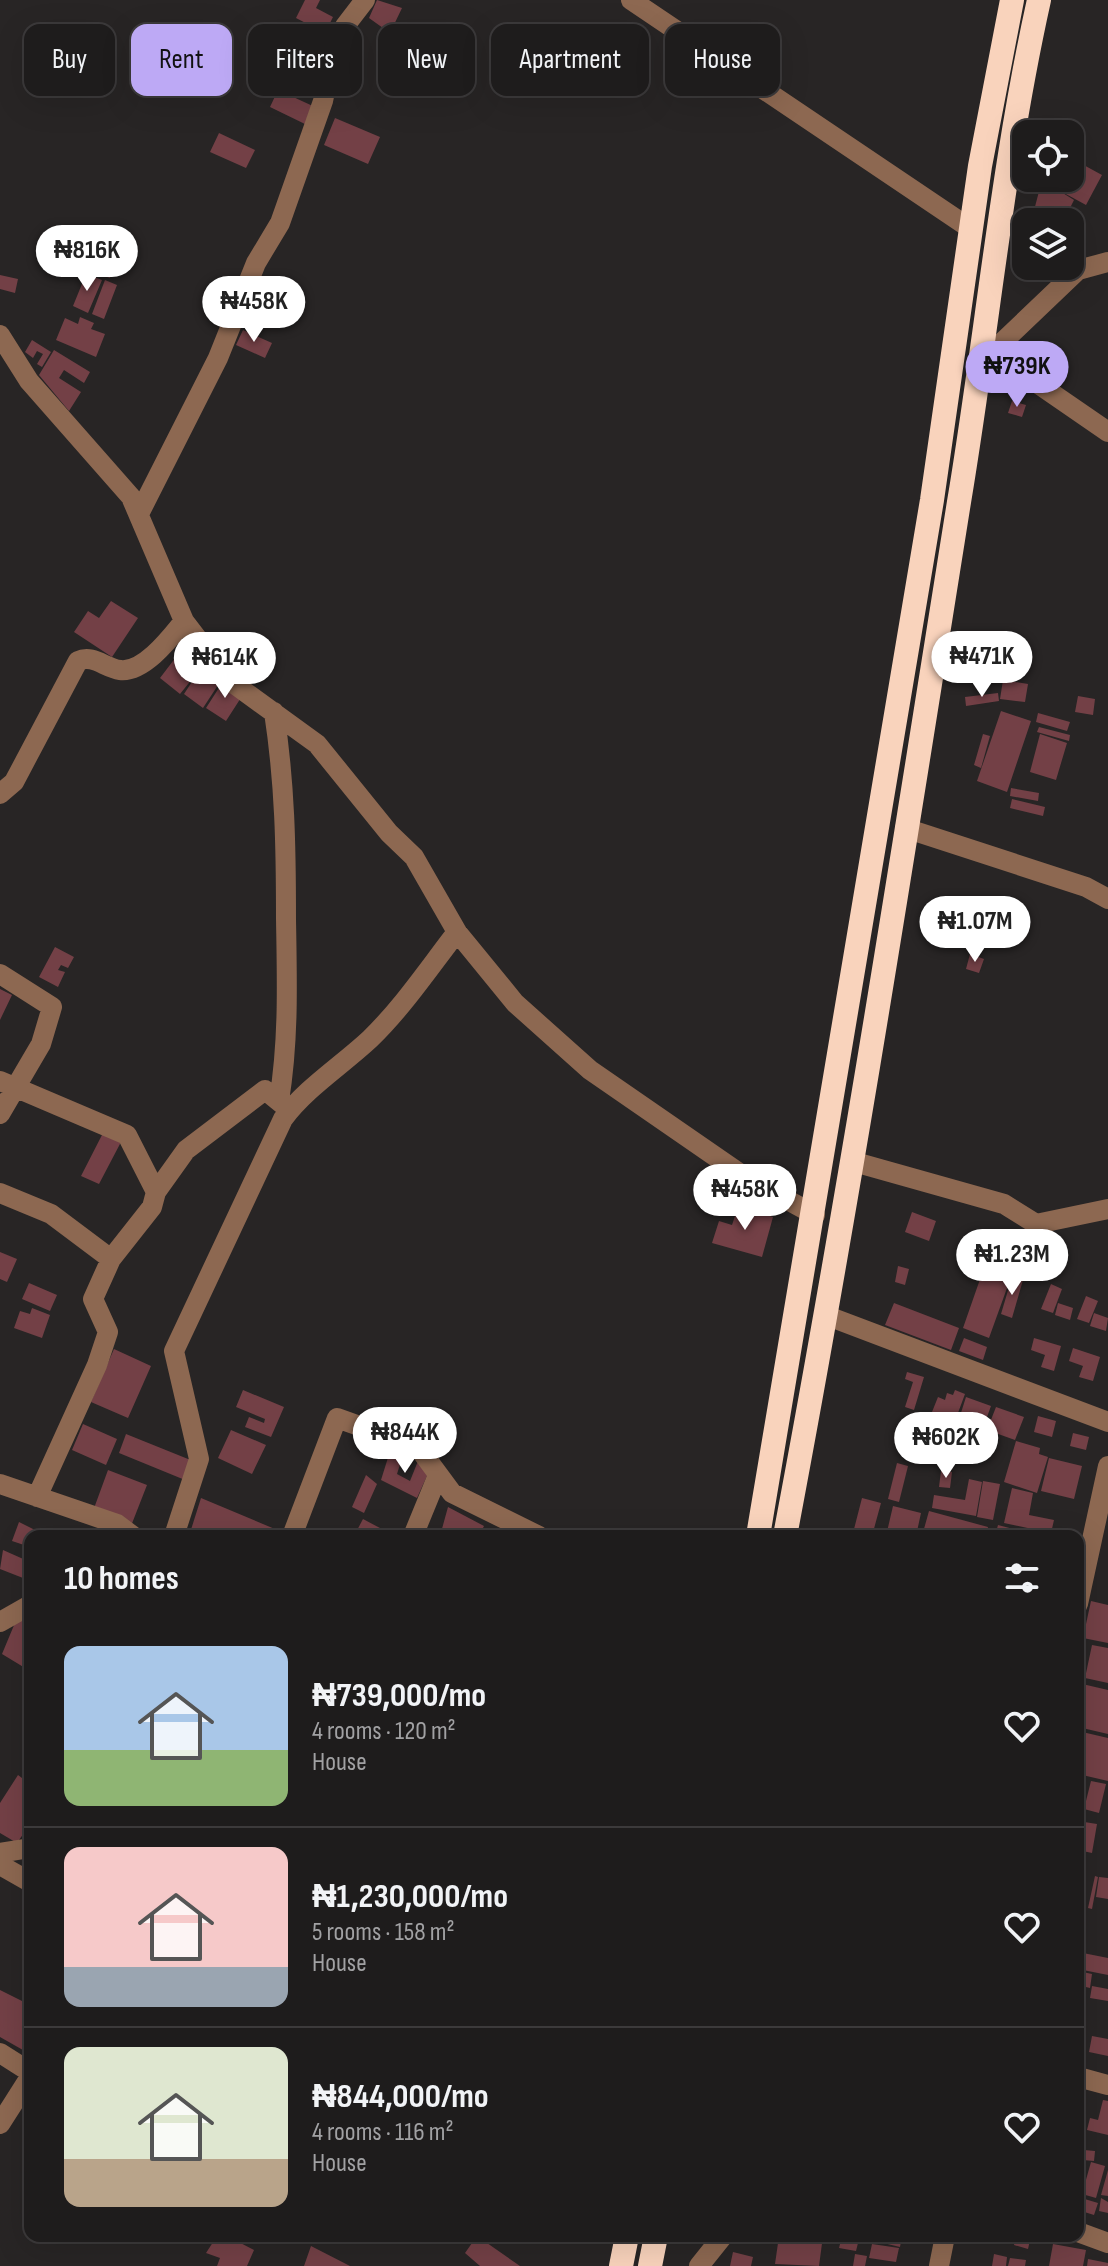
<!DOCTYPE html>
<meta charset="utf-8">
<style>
body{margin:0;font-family:"Sofia Sans Condensed",sans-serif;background:#2b2929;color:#f1f3f6;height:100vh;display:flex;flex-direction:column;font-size:30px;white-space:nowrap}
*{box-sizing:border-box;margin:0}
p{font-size:26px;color:#a1a1a3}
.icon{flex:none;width:44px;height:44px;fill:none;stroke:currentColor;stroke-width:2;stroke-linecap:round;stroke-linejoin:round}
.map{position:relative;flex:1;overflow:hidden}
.drawer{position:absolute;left:24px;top:1530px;width:1060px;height:712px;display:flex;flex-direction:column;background:#1e1c1c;border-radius:16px;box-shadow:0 8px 32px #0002,0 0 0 2px #3c3a3b}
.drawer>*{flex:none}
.hud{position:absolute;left:24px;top:24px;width:1060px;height:72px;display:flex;gap:16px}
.fabs{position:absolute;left:1012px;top:120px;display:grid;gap:16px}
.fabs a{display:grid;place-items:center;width:72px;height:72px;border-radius:16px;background:#1e1c1c;box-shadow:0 8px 32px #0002,0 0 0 2px #3c3a3b;font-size:40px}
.price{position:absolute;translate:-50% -68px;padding:0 18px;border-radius:28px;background:#fff;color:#222;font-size:26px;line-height:52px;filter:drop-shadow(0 2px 4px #0008)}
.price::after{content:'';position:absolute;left:50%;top:48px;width:24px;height:18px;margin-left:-12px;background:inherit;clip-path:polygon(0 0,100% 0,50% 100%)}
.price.on{background:#bda9f5;color:#111}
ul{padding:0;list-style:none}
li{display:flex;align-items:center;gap:24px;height:200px;padding:0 40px}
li+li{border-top:2px solid #3c3a3b}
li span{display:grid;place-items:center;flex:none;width:224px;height:160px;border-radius:16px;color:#555}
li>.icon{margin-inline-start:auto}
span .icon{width:96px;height:96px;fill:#fffc;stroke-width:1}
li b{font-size:34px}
h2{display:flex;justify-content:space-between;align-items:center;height:96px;padding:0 40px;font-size:34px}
.chip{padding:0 28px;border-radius:16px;background:#1e1c1c;box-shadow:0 8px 32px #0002,0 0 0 2px #3c3a3b;font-size:28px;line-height:72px}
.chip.on{background:#bda9f5;color:#111}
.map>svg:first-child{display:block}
</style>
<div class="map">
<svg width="1108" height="2266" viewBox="0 0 1108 2266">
<rect width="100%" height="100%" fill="#282525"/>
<path fill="#734046" d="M305,0H320L316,8L333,17L325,33L296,18Z
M377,0L402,8L390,33L369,18Z
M260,63L280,72L272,94L248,84Z
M285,66L299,73L289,93L275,86Z
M298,77L308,81L301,98L291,94Z
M278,90L315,107L307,125L270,107Z
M335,118L380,137L368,164L324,145Z
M219,133L255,150L246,168L210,152Z
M1070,160L1078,163L1063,191L1043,178H1070Z
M1080,163L1102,175L1086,205L1064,193Z
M1042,180L1074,200L1063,222H1041L1032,218Z
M101,230L124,238L110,278L87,270Z
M86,274L102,280L88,313L73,306Z
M0,275L18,279L15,293L0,289Z
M105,280L117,285L104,319L92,314Z
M80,317L94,323L91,329L105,334L96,357L56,340L65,318L78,324Z
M243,330L272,343L265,358L236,345Z
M32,340L51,352L42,367L37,364L43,354L37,351L33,358L25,352Z
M54,350L90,372L84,383L64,370L59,378L81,392L69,411L39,375Z
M1012,401L1026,405L1022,417L1008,413Z
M111,601L138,618L112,657L74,632L88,611L99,618Z
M187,649L224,676L203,708L184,694L201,668L180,694L160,678L176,657L179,659Z
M224,680L244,693L226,721L206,708Z
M1003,680L1028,684L1025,702L1000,699Z
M998,693L999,701L966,706L965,697Z
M1078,696L1095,699L1093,715L1075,712Z
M1001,711L1031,721L1007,792L977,781Z
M1038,713L1070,722L1067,731L1036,722Z
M1039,727L1070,735L1069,741L1037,732Z
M983,734L990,736L981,768L974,765Z
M1040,734L1067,743L1056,780L1030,772Z
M1011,788L1039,793L1038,801L1010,796Z
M1012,799L1045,807L1043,816L1010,808Z
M55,947L74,957L68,968L61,965L58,970L65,972L58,987L39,977Z
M970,954L984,959L979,973L966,969Z
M0,989L12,995L0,1020Z
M103,1133L121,1142L99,1184L81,1176Z
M738,1207L773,1217L762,1257L712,1243L719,1221L732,1225Z
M912,1212L936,1221L929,1241L905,1232Z
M993,1242L1020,1252L989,1338L963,1328Z
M0,1252L17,1259L7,1282L0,1279Z
M898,1266L909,1269L905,1285L895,1282Z
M1012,1277L1023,1280L1012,1318L1001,1314Z
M29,1283L57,1295L50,1311L22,1299Z
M1051,1284L1062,1289L1053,1313L1041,1309Z
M1086,1296L1098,1301L1089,1323L1077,1319Z
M894,1303L959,1328L951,1350L885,1325Z
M1058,1303L1073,1308L1070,1320L1055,1315Z
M32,1308L50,1315L42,1338L14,1328L20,1311L30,1314Z
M1094,1313L1108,1318L1106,1331L1090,1326Z
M964,1338L987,1347L983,1360L959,1351Z
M1034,1338L1061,1346L1054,1371L1041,1367L1045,1355L1031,1350Z
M1073,1348L1100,1357L1093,1381L1079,1377L1083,1366L1069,1361Z
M114,1349L151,1366L128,1418L91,1402Z
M907,1372L924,1377L914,1410L905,1407L913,1382L905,1379Z
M243,1390L284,1407L271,1437L245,1427L249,1417L264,1423L265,1419L236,1407Z
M955,1390L965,1394L955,1421L932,1412L938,1397L945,1400L947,1393L953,1395Z
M966,1397L991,1406L983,1428L959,1419Z
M996,1407L1024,1417L1015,1440L987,1430Z
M1038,1416L1056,1421L1052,1437L1034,1432Z
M83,1424L117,1439L106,1465L72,1450Z
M231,1430L266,1445L252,1474L218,1458Z
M1073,1433L1089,1437L1086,1450L1070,1446Z
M126,1434L193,1461L185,1480L119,1453Z
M902,1441L913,1443L911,1454L900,1451Z
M1016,1441L1040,1448L1039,1454L1048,1457L1037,1493L1004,1482Z
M391,1448L403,1455L397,1474L410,1481L418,1461L431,1467L417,1498L381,1480Z
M1049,1458L1082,1466L1074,1499L1041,1491Z
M897,1463L908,1466L899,1502L888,1499Z
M108,1470L147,1485L131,1526L93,1511Z
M941,1471L952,1472L950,1488L939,1487Z
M366,1475L377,1484L364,1513L352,1507Z
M969,1479L982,1482L976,1516L932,1508L934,1495L965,1500Z
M983,1481L1000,1484L993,1520L977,1517Z
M1012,1488L1033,1493L1029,1515L1054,1520L1051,1533L1004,1523Z
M201,1498L282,1532L280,1536H189Z
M862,1498L881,1503L872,1536L853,1533Z
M893,1506L921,1513L916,1536H886Z
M448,1507L484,1526L479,1536H440Z
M929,1511L988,1527L986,1536H922Z
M363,1519L395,1536H354Z
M19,1522L39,1532L36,1536H30V1547L12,1541Z
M998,1525L1036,1535L1035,1536H995Z
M3,1550L30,1562L23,1578L0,1569Z
M1091,1601L1108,1605V1643L1083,1638Z
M17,1618L30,1624V1671L2,1654Z
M1092,1645L1108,1648V1683L1085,1678Z
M1078,1683L1108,1690V1734L1078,1727Z
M1078,1731L1108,1738V1781L1078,1774Z
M18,1775L30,1784V1824L17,1843L0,1833V1803Z
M1091,1781L1106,1784L1099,1813L1084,1809Z
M1078,1821L1097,1824L1092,1853L1078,1850Z
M1078,1876L1085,1878L1082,1897H1078Z
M1095,1876L1098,1877L1092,1909L1088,1908Z
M1099,1877L1108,1878V1899L1096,1897Z
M1078,1952L1108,1958V1975L1078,1969Z
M1078,1971L1092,1974L1090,1988L1078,1985Z
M1092,1986L1108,1989V2001L1090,1998Z
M0,1990L30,2005V2054L0,2037Z
M1092,2036L1108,2039V2056L1089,2052Z
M1103,2100L1108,2101V2135L1087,2130L1090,2118L1098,2120Z
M1078,2148L1082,2149L1080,2162L1085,2163L1080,2192Z
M1084,2150L1095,2151L1094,2161L1083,2160Z
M1091,2162L1105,2166L1096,2198L1082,2194Z
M1108,2170V2196L1101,2195Z
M1078,2197L1098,2203L1094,2215L1078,2210Z
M1101,2198L1108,2202V2213L1099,2211Z
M217,2236H227L254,2250L247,2266H217L220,2258L206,2253Z
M477,2236L520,2266H480L465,2253Z
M779,2236H823L819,2266L775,2264Z
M842,2236L859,2239L856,2251L839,2248Z
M872,2236H902L900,2247L871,2240Z
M1016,2236H1031L1028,2249L1014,2245Z
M872,2244L899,2248L896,2262L869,2258Z
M1053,2244L1086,2250L1083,2266H1049Z
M311,2246L350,2266H304Z
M733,2252L753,2257L751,2266H730Z
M855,2254L867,2256L865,2266H853Z
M994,2254L1007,2257L1006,2266H992Z
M1010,2258L1026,2260L1025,2266H1008Z
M1088,2259L1108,2263V2266H1087Z"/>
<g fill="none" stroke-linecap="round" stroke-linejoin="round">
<path stroke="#8d6851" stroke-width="20" d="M631,0L971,229
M0,335L29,381L131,497L184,621L230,681L317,744L389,833L414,857L457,932L515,1003L590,1070L745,1177L815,1215
M983,346L1108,432
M992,352L1078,270L1108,262
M139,514L218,358L256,263L280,223L323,101L331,62L345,26L365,0
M274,712C285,784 286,847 286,919C287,981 289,1039 279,1101
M0,794L14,782L78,661C93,654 105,668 120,670C144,673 171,637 184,621
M905,828L1086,887L1108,899
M0,974L52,1007L41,1044L0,1114
M0,1081L127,1135L156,1192L152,1207L111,1259
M851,1161L1004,1204L1036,1224L1108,1209
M156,1192L186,1150L265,1090L287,1108
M0,1193L51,1214L111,1259L93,1299L108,1332L97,1365L37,1497
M825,1315L1108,1422
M0,1484L117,1524L133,1536
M174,1536L199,1459L174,1351L283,1119C306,1088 341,1066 370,1039C403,1007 429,968 457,932
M292,1536L337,1418L418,1447L452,1493L539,1536
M413,1536L438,1475
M1078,1604L1108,1466
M0,1622L30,1605
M0,1853L30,1848
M0,1865L30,1882
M0,2053L30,2072
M1078,2077L1108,2085
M0,2124L30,2077
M1078,2232L1108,2243
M699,2266L723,2236
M939,2266L945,2236"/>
<path stroke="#f9d3bc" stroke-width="24" d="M758,1536L932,500L980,166L1012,0
M785,1536C850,1193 904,847 959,502C987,335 1002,166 1039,0
M621,2266L627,2236
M650,2266L656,2236"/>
</g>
</svg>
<div class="fabs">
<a><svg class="icon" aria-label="locate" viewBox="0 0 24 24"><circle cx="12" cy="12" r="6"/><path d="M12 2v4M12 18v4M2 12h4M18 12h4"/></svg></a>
<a><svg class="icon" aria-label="layers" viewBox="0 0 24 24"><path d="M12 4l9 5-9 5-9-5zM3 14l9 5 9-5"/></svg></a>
</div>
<b class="price" style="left:87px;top:293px">₦816K</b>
<b class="price" style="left:254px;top:344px">₦458K</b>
<b class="price on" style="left:1017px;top:409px">₦739K</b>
<b class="price" style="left:982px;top:699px">₦471K</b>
<b class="price" style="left:225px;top:700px">₦614K</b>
<b class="price" style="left:975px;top:964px">₦1.07M</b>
<b class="price" style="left:745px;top:1232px">₦458K</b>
<b class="price" style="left:1012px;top:1297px">₦1.23M</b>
<b class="price" style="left:405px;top:1475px">₦844K</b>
<b class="price" style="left:946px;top:1480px">₦602K</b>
<div class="hud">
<a class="chip">Buy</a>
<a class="chip on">Rent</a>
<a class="chip">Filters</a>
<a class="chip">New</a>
<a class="chip">Apartment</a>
<a class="chip">House</a>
</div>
<section class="drawer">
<h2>10 homes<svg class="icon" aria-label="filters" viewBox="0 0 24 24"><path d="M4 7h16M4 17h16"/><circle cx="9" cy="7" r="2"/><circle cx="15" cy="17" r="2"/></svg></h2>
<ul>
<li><span style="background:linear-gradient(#a9c7e8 65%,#8fb573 0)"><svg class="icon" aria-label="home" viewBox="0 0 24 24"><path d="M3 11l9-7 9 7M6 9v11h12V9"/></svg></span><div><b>₦739,000/mo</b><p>4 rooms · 120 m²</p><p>House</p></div><svg class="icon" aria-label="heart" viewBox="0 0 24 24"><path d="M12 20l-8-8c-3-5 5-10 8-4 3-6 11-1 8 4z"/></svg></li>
<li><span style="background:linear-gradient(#f6c9c9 75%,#9aa5b1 0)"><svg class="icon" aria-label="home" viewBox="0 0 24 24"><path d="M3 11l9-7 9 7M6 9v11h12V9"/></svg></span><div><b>₦1,230,000/mo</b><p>5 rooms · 158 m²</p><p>House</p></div><svg class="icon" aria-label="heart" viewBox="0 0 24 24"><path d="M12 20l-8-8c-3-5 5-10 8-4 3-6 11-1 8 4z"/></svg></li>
<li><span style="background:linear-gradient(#dfe7d0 70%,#b9a48a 0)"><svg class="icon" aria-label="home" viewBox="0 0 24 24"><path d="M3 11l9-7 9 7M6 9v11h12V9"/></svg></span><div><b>₦844,000/mo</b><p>4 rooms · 116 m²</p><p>House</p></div><svg class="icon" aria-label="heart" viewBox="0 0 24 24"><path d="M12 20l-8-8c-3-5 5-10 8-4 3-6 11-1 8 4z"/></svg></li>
</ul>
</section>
</div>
